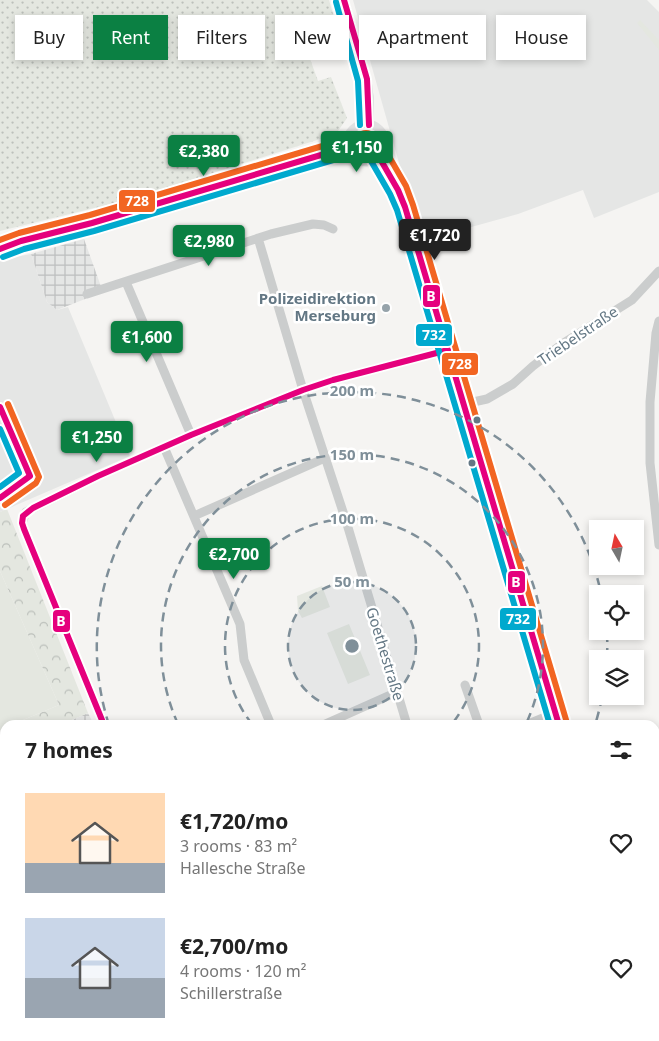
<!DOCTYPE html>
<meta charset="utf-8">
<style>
body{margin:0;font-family:"Noto Sans",sans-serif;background:#f6f6f6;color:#222;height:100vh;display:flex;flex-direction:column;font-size:19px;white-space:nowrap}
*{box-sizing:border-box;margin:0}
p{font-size:16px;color:#767676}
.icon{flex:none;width:28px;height:28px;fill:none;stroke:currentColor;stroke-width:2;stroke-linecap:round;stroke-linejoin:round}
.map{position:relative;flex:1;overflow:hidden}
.drawer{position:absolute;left:0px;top:720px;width:660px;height:321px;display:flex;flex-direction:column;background:#fff;border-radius:15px 15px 0 0;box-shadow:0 2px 8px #0003}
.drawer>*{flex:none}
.top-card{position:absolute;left:15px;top:15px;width:630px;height:45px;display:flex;gap:10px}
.needle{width:32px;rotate:351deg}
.controls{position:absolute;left:589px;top:520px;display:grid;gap:10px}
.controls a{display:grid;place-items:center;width:55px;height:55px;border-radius:0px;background:#fff;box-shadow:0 2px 8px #0003;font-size:25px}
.price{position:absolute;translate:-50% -42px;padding:0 11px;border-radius:5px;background:#0b8043;color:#fff;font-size:16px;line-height:32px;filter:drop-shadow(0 1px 2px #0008)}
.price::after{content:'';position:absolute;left:50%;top:30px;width:15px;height:11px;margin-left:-8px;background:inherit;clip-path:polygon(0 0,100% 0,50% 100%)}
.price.on{background:#222;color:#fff}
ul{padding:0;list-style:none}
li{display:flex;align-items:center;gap:15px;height:125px;padding:0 25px}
li span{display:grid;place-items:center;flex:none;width:140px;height:100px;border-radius:0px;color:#555}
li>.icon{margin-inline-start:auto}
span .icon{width:60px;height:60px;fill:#fffc;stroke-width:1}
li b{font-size:21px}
h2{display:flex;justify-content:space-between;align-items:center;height:60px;padding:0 25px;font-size:21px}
.pill{padding:0 18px;border-radius:0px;background:#fff;box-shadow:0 2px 8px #0003;font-size:18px;line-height:45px}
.pill.on{background:#0b8043;color:#fff}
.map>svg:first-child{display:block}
</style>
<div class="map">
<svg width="659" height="1041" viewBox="0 0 659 1041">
<defs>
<pattern id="industrial-grid" width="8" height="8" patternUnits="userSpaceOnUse" patternTransform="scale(1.25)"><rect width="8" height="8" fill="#e5e6e5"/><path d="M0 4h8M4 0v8" fill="none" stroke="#bdbfbf"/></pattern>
<pattern id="forest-crowns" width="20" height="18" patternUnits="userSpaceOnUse" patternTransform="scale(1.25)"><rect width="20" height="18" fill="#e4e7e0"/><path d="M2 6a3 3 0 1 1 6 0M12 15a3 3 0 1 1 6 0" fill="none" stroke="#bcc0bb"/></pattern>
<pattern id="garden-dots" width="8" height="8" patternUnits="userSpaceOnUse" patternTransform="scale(1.25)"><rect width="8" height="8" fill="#e4e7e0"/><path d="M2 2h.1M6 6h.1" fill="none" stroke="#bcc0bb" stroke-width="1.8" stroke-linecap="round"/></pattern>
</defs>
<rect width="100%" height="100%" fill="#f5f4f2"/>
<path fill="#e5e6e5" d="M353,0H647L659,12V192L594,218L583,190L518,214L421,241Z
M31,254L47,302L57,310L68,307L130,456L0,512V260Z
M510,1036H636L637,1041H511Z"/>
<path fill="url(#industrial-grid)" d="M84,239L103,292L57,310L47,302L31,254Z
M88,713L94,725H60Z
M5,749V849L0,852V751Z"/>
<path fill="#e4e7e0" d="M640,20L659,40V50L637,23Z
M355 142a12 12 0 1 1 24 0a12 12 0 1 1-24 0Z
M320,148L315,151L260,168V166L274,159Z
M0,571L59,705L11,725H5V728L0,730Z
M322,586L330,607L302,618L298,611L297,596Z
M349,624L370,675L348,684L327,633Z
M0,936L5,947V1027L0,1030Z"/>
<path fill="url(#forest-crowns)" d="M7,509L88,713L60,725H11L59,705L0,571V512Z"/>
<path fill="url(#garden-dots)" d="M0,0H329L339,35L305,45L318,81L331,77L347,118L336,134L127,200L0,231Z"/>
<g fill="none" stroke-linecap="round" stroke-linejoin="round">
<path stroke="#cbcdcd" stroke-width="9" d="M344,0L367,79L369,97V125
M258,238L303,390L347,524L407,725
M126,282L191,435
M87,294L271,234L313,224L324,225L333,229
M659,321L656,333L650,402V463L659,545
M464,404L487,399L513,384L533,366L562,344L632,300L659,271
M164,447L240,624L244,660L271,725
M194,516L325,458
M465,685L479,725
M104,725L24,529L22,523L26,512L98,476L191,435L303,390L333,380L448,350
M323,725L397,692
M526,725L555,713
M655,763L659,764
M0,867L5,865
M0,891L5,903
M655,917L659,915
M63,1036L65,1041
M240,1036L242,1041
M369,1036L371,1041
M504,1036L505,1041
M386,1041L396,1036"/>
<path stroke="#e0e0e0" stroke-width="11" d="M348 143a18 18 0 1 1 36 0a18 18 0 1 1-36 0Z
M379,157L398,190L405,207L559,725
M0,249L21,241L92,223L348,147
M651,1036L652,1041"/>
<g stroke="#fff" stroke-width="10">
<path id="bus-1" d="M344,0L367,79L369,125
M379,157L398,190L405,207L559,725
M0,249L21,241L92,223L348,147
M0,407L30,476L0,498
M23,516L33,508L98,476L191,435L303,390L333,380L448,350
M23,516L22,523L24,529L104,725"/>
</g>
<g stroke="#fff" stroke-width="10">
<path id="bus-2" d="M336,2L358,81L360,125
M371,161L390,194L397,210L550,725
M3,257L24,249L94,231L350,155
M0,429L19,473L0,487"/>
</g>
<g stroke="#fff" stroke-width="10">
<path id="bus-3" d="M356 143a10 10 0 1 1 20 0a10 10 0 1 1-20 0Z
M387,153L406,186L413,205L567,723
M0,240L19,233L90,215L346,139
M5,505L36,483L39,477L8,404"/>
</g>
<use href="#bus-1" stroke="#e5007d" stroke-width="6"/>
<use href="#bus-2" stroke="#00a9ce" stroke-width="6"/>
<use href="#bus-3" stroke="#f26522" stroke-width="6"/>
</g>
<circle cx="352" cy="646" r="64" fill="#7f8f99" fill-opacity=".12"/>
<g fill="none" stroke="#7f8f99" stroke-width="2.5" stroke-dasharray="9 6">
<circle cx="352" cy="646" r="64"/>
<path d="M252 724A127 127 0 1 1 452 724"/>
<path d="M178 724A191 191 0 1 1 526 724"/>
<path d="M602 697A255 255 0 0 1 595 725M109 725A255 255 0 1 1 601 593M607 633A255 255 0 0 1 607 657"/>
</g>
<circle fill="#96a3aa" stroke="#fff" stroke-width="2" cx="386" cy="308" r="5"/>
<g fill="#637784" stroke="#fff" stroke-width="2">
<circle cx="477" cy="420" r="4.5"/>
<circle cx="472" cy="463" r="4.5"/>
</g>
<g text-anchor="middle" stroke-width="5" stroke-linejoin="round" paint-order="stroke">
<g font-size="15" font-weight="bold" fill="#637784" stroke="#fff" text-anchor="end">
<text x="376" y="304">Polizeidirektion<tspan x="376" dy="17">Merseburg</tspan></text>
</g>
<g font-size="15" fill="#637784" stroke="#fff">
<text transform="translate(578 336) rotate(-34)" y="5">Triebelstraße</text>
<text transform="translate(385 654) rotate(73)" y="5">Goethestraße</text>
</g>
</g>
<circle cx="352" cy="646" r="8" fill="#7f8f99" stroke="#fff" stroke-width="2.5"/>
<g font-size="15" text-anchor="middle" font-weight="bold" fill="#7f8f99" stroke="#fff" stroke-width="5" stroke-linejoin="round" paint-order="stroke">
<text x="352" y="396">200 m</text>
<text x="352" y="460">150 m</text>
<text x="352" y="524">100 m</text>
<text x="352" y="587">50 m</text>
</g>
<g stroke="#fff" stroke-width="2">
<rect x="118" y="189" width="38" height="24" rx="5" fill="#f26522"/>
<rect x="422" y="284" width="19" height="24" rx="5" fill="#e5007d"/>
<rect x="415" y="323" width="38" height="24" rx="5" fill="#00a9ce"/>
<rect x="441" y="352" width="38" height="24" rx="5" fill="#f26522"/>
<rect x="507" y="570" width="19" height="24" rx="5" fill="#e5007d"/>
<rect x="499" y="607" width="38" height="24" rx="5" fill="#00a9ce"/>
<rect x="52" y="609" width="19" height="24" rx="5" fill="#e5007d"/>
</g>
<g font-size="14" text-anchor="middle" font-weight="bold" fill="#fff">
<text x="137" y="206">728</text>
<text x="431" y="301">B</text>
<text x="434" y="340">732</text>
<text x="460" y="369">728</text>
<text x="516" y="587">B</text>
<text x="518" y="624">732</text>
<text x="61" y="626">B</text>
</g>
</svg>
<div class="controls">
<a><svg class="needle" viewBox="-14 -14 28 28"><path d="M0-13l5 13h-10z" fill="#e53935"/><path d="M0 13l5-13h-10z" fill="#767676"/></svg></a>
<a><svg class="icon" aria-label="locate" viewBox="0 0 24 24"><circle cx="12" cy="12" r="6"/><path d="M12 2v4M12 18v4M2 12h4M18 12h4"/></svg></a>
<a><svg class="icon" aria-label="layers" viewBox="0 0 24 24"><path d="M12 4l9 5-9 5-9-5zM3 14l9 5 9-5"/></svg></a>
</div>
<b class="price" style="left:357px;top:173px">€1,150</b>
<b class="price" style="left:204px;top:177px">€2,380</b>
<b class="price on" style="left:435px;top:261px">€1,720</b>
<b class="price" style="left:209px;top:267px">€2,980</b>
<b class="price" style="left:147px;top:363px">€1,600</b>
<b class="price" style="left:97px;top:463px">€1,250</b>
<b class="price" style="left:234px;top:580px">€2,700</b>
<div class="top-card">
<a class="pill">Buy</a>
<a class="pill on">Rent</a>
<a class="pill">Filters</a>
<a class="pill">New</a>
<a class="pill">Apartment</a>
<a class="pill">House</a>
</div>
<section class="drawer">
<h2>7 homes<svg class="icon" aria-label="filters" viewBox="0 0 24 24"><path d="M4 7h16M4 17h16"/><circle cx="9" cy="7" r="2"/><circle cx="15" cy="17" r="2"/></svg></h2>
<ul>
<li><span style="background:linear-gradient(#ffd9b3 70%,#9aa5b1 0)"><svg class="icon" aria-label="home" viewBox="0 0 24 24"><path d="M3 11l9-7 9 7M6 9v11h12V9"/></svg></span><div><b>€1,720/mo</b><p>3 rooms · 83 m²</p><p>Hallesche Straße</p></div><svg class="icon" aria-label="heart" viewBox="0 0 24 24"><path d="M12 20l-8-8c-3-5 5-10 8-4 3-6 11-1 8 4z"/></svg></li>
<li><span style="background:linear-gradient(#c9d6e8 60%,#9aa5b1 0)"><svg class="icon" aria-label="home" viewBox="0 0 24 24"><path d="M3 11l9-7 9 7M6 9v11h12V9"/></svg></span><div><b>€2,700/mo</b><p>4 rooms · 120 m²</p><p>Schillerstraße</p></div><svg class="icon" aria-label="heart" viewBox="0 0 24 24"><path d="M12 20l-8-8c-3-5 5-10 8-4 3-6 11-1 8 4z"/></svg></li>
</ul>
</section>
</div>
